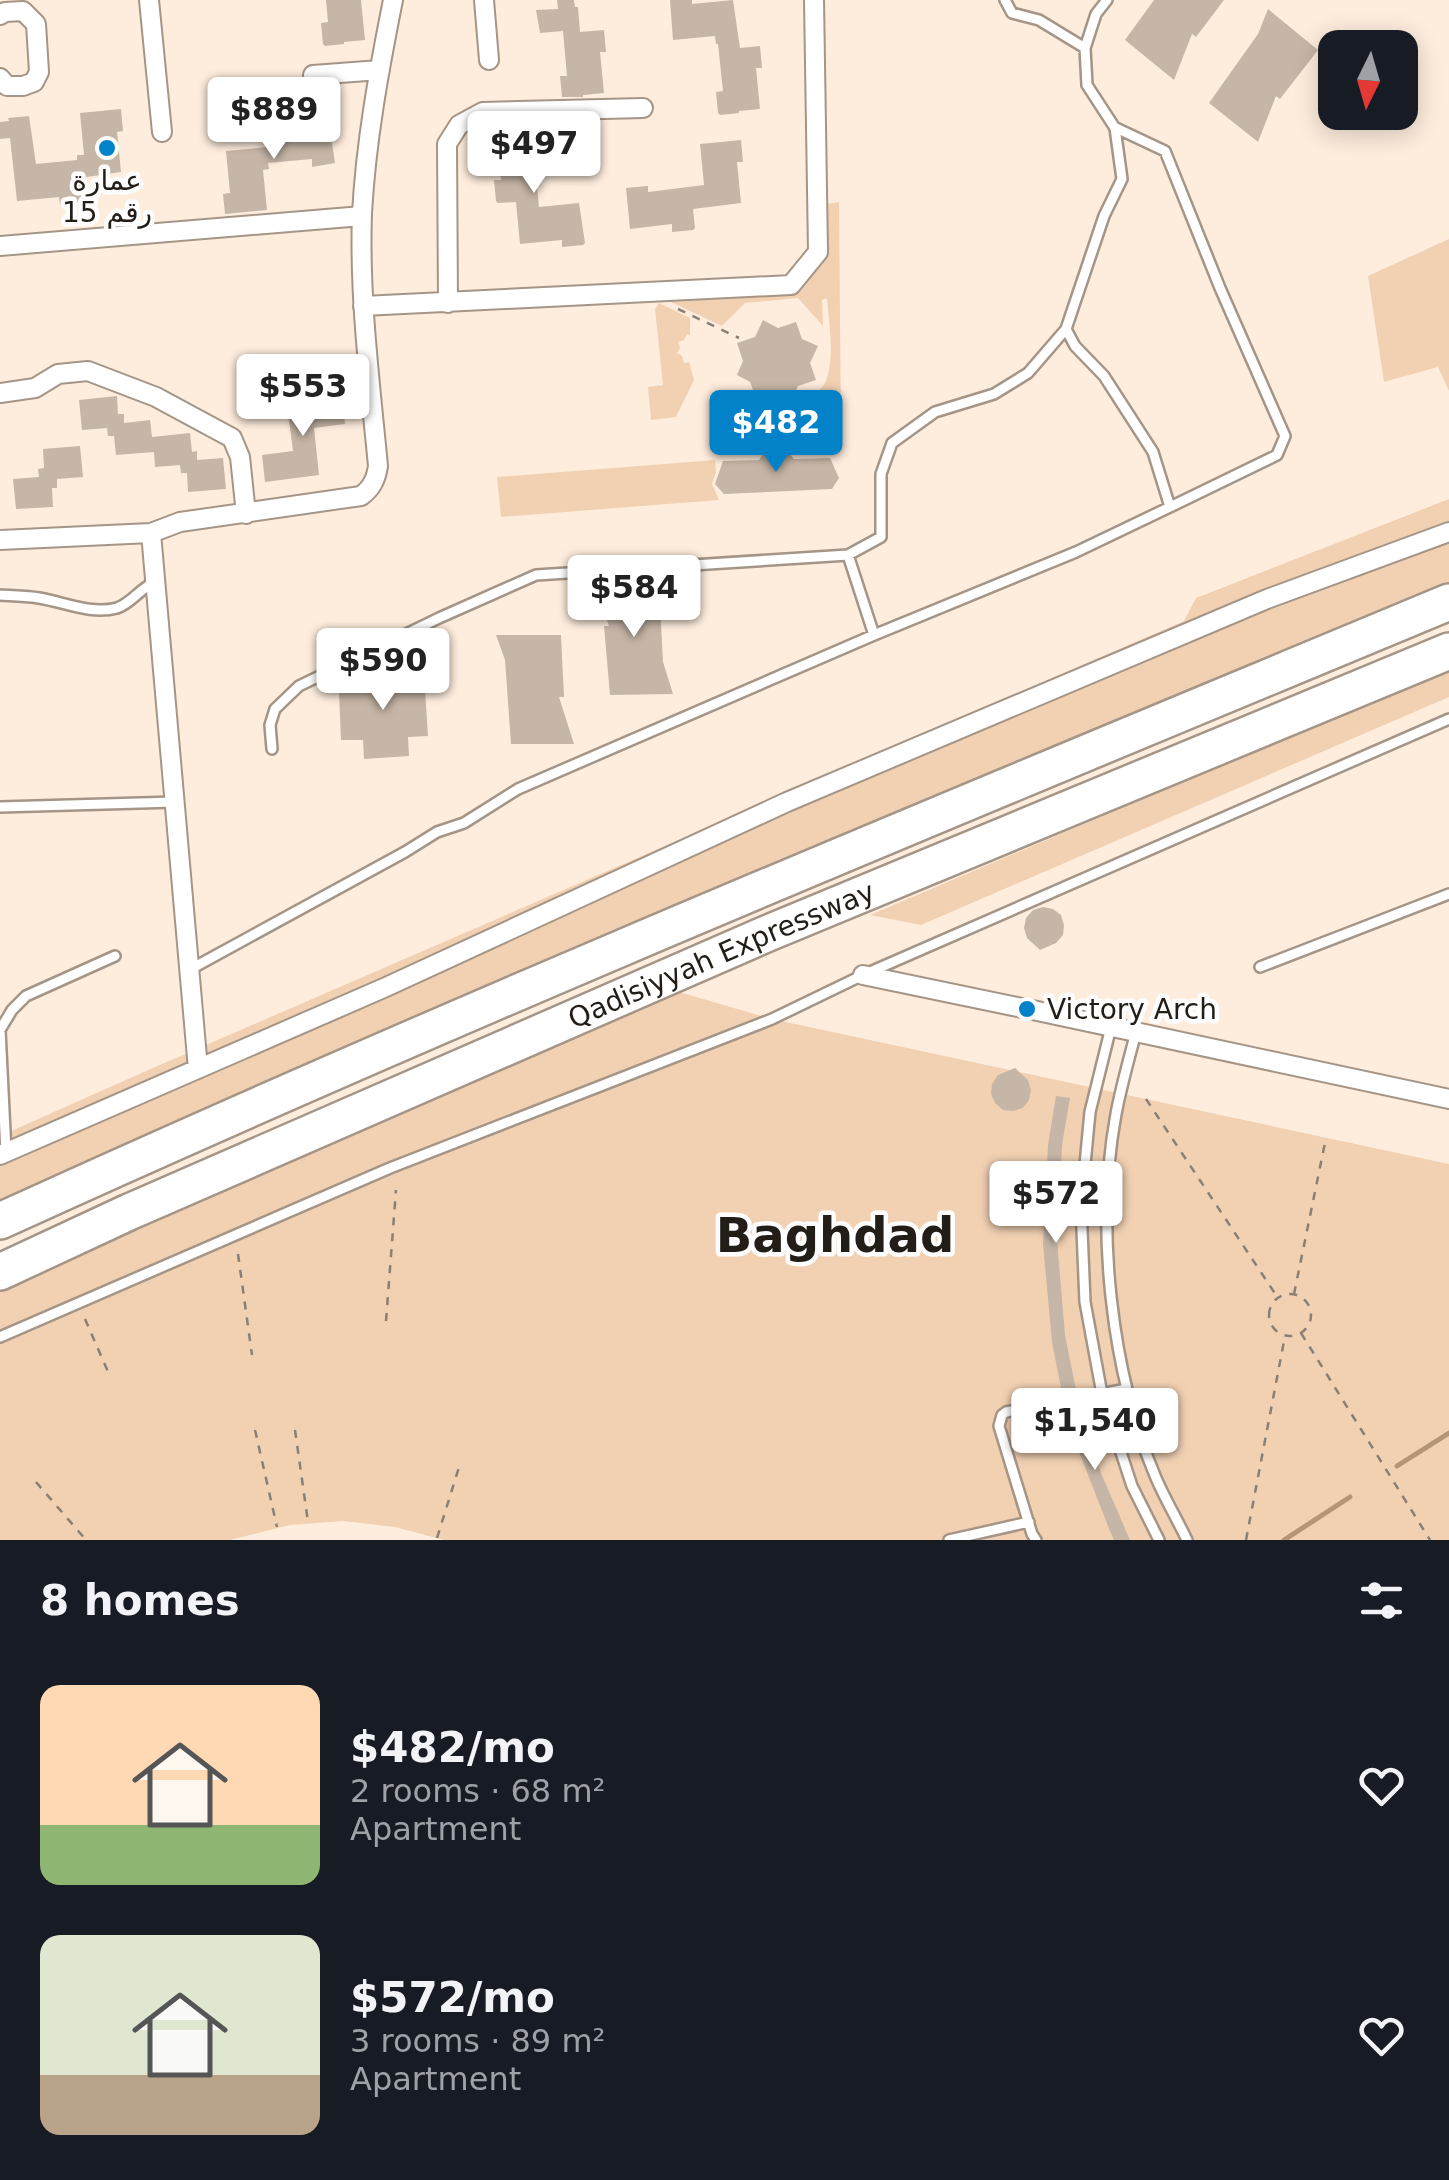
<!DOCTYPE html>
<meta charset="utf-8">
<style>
body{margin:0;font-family:"DejaVu Sans","Noto Sans Arabic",sans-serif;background:#20242c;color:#f1f3f6;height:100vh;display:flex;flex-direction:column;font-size:38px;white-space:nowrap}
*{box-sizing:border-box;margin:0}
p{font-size:32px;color:#9ea1a6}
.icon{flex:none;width:55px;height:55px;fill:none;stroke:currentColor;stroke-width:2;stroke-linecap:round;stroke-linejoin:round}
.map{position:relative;height:1540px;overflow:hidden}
.sheet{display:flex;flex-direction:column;background:#171b24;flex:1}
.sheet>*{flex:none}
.needle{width:65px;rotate:185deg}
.fabs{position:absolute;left:1318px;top:30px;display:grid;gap:20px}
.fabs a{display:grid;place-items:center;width:100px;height:100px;border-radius:20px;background:#171b24;box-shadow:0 5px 25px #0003;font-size:50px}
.price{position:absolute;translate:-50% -85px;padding:0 22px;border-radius:10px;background:#fff;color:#222;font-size:32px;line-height:65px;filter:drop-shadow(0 2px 5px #0008)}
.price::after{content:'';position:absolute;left:50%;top:60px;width:30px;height:22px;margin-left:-15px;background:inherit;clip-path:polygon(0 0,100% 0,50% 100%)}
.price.selected{background:#0381c9;color:#fff}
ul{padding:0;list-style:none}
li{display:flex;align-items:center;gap:30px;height:250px;padding:0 40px}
li span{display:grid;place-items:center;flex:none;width:280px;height:200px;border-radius:20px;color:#555}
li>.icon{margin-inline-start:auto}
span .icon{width:120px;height:120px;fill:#fffc;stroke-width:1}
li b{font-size:42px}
h2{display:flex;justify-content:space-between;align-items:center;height:120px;padding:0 40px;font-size:42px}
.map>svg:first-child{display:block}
</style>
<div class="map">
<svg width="1449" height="1540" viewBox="0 0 1449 1540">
<rect width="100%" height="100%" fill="#feeddd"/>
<path fill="#f2d1b3" d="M839,202L841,434L802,437L803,430C777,410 820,397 826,381C835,356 829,324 827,298L822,300L823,326L798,298L745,303L722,326L671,302L670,295L798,288L823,262L828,249V204Z
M1449,239V391L1438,367L1384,382L1368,276Z
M659,303L690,318V335L687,334L684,340L678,342L680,348L677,353L682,356L684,363L689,362L694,380L676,417L651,420L648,387L663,385L655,309Z
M715,460L716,472L712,484L719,500L501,517L497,477Z
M1449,499V586L0,1206V1136L146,1071L1184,621L1196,598Z
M1449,669V697L921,925L870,915Z
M679,992L772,1019L1449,1164V1540H444L395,1527L343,1521L290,1525L230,1540H0V1288Z"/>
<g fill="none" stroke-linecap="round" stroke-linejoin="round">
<path stroke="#b59578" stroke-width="5" d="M1397,1466L1449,1433
M1284,1540L1350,1497"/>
</g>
<path fill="#c6b6a7" d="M326,0H361L365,40L344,42V44L325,46L323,44L321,23L328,22Z
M557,0H574L575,7H578L580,32L604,30L606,52H600L604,93L583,95V97H562L560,76H567L563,31L540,33L536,10L558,9Z
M670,0H692V4L733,0L740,48L760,46L762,68H756L760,109L739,111V113L720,115L718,113L716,92L723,91L718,44H716L715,36L673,40Z
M1154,0H1224L1196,37L1192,34L1174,80L1125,40Z
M1268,9L1318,50L1280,99L1276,96L1258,142L1209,103L1258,34Z
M121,109L123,131L117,132L121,172L80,178L82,200L81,202L60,205L59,197L17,201L10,138L0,139V122L9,121L8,118L29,116L36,164L77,160V155H84L80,113Z
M288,121L289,126L329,122L335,163L312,167V159L268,163L269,169L263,170L267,210L225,214L223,194L230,193L226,151L268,147L266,123Z
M538,134L540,156L534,157L539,207L579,203L585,243L583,245L562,247V240L520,244L516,202L498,203L496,201L494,180H501L497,138Z
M741,140L743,162H737L741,203L693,209L695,228L693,230L672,232V224L630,229L626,188L648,186V192L704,185L700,144Z
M763,320L778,328L796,322L802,339L818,346L810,363L816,380L798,386L791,401L775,394L757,400L750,382L737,375L743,361L737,343L755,337Z
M117,396L118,414H124V423L150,420L152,437L190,433L192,452L197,451V460L223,458L226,489L188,492L187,473H181L180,465L155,467L154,452L116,455L114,436H108L107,428L82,430L79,400Z
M342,397L345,424L314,428L319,475L265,482L262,455L293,451L287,404Z
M80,446L83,477L57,479V488H52L53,507L16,509L13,479L39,477L38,469L44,468L43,449Z
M788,452L794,459L830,458L839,478L832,489L724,494L715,484L723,461L759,460L764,453Z
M595,585H659L663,662L673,694L610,695L604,626H609Z
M496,635H561L564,697H559L574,744H511L505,660Z
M404,667L405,690H425L428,736L408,737L409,756L364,759L363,740H341L339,693L359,692L358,669Z
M1043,907L1053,909L1061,915L1064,925L1063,935L1056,943L1040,950L1027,938L1024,928L1026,918L1033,910Z
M1015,1068L1028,1080L1031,1090L1029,1100L1023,1108L1013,1111L1003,1110L995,1103L991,1094L992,1084L998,1075Z
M1056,1096L1070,1098L1062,1145L1057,1240L1065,1335L1076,1390L1070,1396L1062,1393L1052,1342L1043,1244L1048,1145Z
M1072,1403L1080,1406L1101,1473L1130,1540H1114L1110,1531L1074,1439L1066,1409Z"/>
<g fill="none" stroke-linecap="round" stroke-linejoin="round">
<g stroke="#a59587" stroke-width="14">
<path id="service" d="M1005,0L1012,13L1039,20L1085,48
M1114,127L1165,151L1220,288L1285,436L1277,455L1170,507
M848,555L874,635
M0,595C13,596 27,596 39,598C64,602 91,615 117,608C132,603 139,589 155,582
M272,749L270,725L275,709L299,686L439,618L536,575L848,555L881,537V474L892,443L935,412L994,394L1028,373L1066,329
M0,807L175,802
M1260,967L1449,894
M189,970L405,852L437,832L464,823L518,789L874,635L1076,552L1170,507L1153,452L1104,376L1075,346L1066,329L1104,216L1122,179L1115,128L1087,85L1085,48L1096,14L1107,0
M1111,1027L1090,1112L1081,1206L1085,1302L1102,1394L1132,1486L1159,1540
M1136,1032C1129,1059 1121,1087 1116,1114C1095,1227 1111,1372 1156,1478C1165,1499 1177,1519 1187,1540
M6,1152L0,1030L12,1010L26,996L115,956
M0,1337L390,1168L772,1019L863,975L1449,719
M1078,1398L1127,1389
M949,1540L1029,1522
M1036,1540L1032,1534L999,1426L1002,1415L1006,1412L1064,1401"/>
</g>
<g stroke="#a59587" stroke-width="22">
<path id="minor" d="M149,0L162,132
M484,0L489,60
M0,15L5,12L23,11L36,24L39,72L34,82L23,86H7L0,78
M313,75L380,70
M0,246L362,216
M448,303L447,144L459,125L483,112L643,108
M363,306L791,285L818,252L814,0
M0,393L35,388L58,374L88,371L156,397L232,438L240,457L246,514
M151,533L198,1069
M0,540L151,533L180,522L361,496C372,488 376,479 378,466C370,382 359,297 362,213C366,141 379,70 393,0
M863,975L1027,1009
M1028,1009L1449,1099
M0,1155L386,987L787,802L1267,599L1449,532"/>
</g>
<g stroke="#a59587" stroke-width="40">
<g id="motorway">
<path d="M0,1221C478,1003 964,804 1449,602"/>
<path id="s1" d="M0,1272L129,1212L766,934L1449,651"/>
</g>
</g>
<path stroke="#8a7f74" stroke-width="2.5" stroke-dasharray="8 8" stroke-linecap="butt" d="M678,309L739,338
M1146,1099L1278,1298
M238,1254L252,1355
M1294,1294L1326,1138
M1269 1315a21 21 0 1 1 42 0a21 21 0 1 1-42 0Z
M85,1319L109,1374
M386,1321L396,1190
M1301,1333L1430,1540
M255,1430L277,1527
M295,1430L308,1522
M36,1482L86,1540
M437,1538L460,1464
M1246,1540L1285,1336"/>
<use href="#service" stroke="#fff" stroke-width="9"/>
<use href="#minor" stroke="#fff" stroke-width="18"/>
<use href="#motorway" stroke="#fff" stroke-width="35"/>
</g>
<g fill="#0381c9" stroke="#fdfdfd" stroke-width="4">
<circle cx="107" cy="148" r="10"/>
<circle cx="1027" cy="1009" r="10"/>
</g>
<g text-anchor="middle" stroke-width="9" stroke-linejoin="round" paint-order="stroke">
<g font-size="28" fill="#231d17" stroke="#fdfdfd">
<text x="107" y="190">عمارة<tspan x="107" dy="32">رقم 15</tspan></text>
<text x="1047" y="1019" text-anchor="start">Victory Arch</text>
</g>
<g font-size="28" fill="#231d17" stroke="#fdfdfd">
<text dy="10" stroke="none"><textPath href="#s1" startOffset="788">Qadisiyyah Expressway</textPath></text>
</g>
<g font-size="48" font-weight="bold" fill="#231d17" stroke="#fdfdfd">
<text x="835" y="1252">Baghdad</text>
</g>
</g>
</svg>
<div class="fabs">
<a><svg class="needle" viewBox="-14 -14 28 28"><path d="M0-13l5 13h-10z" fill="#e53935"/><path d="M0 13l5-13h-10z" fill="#9ea1a6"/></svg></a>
</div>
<b class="price" style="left:274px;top:162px">$889</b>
<b class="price" style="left:534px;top:196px">$497</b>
<b class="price" style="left:303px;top:439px">$553</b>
<b class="price selected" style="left:776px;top:475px">$482</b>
<b class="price" style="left:634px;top:640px">$584</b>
<b class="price" style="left:383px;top:713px">$590</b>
<b class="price" style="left:1056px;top:1246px">$572</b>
<b class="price" style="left:1095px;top:1473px">$1,540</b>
</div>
<section class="sheet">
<h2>8 homes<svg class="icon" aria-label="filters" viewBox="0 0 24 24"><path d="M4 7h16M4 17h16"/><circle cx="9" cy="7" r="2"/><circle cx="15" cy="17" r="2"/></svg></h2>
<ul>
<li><span style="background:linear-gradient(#ffd9b3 70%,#8fb573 0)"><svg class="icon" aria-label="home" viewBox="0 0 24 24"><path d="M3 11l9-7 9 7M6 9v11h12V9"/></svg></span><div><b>$482/mo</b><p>2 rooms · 68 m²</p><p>Apartment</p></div><svg class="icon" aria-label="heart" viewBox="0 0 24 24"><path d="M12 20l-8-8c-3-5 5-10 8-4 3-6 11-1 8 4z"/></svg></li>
<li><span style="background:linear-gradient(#dfe7d0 70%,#b9a48a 0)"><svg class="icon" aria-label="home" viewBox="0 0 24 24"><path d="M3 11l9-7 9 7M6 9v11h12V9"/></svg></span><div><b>$572/mo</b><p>3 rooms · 89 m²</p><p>Apartment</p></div><svg class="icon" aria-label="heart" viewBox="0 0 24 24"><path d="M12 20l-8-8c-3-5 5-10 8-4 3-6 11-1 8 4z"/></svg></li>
</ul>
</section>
